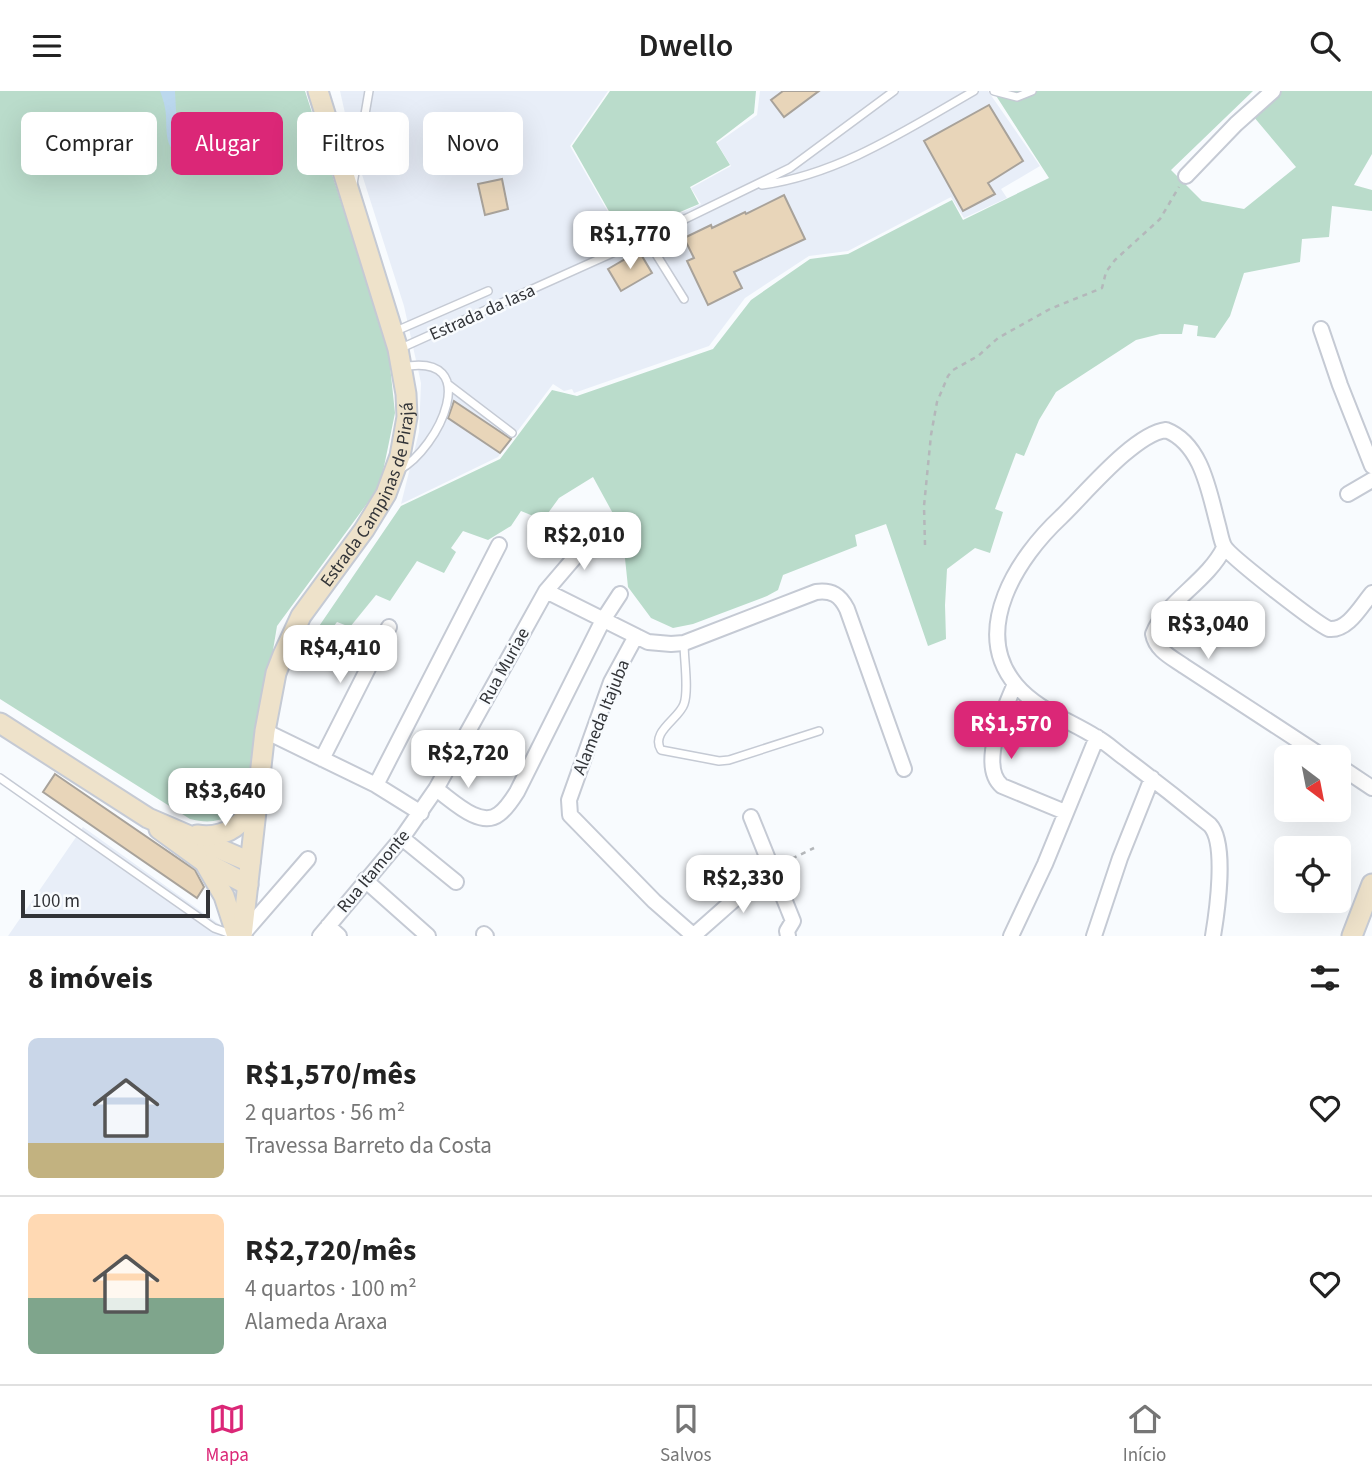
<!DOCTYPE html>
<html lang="pt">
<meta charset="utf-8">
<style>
body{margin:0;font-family:"Source Sans 3",sans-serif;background:#f2f2f2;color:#222;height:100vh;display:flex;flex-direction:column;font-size:26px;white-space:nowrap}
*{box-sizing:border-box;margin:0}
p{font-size:23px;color:#767676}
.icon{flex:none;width:38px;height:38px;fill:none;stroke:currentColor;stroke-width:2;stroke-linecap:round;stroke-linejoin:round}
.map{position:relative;height:845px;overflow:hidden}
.sheet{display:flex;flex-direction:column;background:#fff;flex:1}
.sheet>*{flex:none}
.guide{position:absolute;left:21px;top:21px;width:700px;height:63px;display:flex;gap:14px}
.needle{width:46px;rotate:148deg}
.tools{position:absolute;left:1274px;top:654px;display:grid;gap:14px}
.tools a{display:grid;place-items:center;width:77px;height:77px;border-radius:10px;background:#fff;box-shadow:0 7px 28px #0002;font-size:35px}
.scale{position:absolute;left:21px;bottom:18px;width:189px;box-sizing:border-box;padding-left:7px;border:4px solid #313337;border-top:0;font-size:19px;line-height:24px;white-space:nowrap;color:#313337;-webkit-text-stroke:5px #f8fbfe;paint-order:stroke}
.price{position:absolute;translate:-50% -60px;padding:0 16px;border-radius:14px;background:#fff;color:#222;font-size:23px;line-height:46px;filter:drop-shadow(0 2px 4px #0008)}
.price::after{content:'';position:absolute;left:50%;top:42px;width:21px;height:16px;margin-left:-10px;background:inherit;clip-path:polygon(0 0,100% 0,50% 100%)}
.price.current{background:#db2777;color:#fff}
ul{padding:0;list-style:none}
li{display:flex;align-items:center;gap:21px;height:175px;padding:0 28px}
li+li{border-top:2px solid #e0e0e0}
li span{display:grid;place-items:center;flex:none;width:196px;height:140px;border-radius:10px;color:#555}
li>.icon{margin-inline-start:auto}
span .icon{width:84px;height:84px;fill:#fffc;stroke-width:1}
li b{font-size:30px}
h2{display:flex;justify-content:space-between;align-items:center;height:84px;padding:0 28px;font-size:30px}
.tag{padding:0 24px;border-radius:10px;background:#fff;box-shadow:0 7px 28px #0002;font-size:24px;line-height:63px}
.tag.current{background:#db2777;color:#fff}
header{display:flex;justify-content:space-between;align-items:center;height:91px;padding:0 28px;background:#fff;font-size:32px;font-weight:600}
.dock{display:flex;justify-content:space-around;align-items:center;height:98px;border-top:2px solid #e0e0e0;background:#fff;font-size:19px;color:#767676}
.dock a{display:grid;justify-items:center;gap:4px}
.dock .current{color:#db2777}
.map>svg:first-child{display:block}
</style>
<header><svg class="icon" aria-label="menu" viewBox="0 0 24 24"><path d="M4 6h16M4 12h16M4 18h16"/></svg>Dwello<svg class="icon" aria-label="search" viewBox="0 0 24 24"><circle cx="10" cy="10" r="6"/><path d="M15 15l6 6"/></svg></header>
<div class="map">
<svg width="1372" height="845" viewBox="0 0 1372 845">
<rect width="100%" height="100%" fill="#f8fbfe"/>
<path fill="#e8eef8" d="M340,0H608L570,55L623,147L701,113L691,97L731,75L717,52L757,24L760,0H988L1040,75L1001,98L1007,107L964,127L951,106L848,160L809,165L745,207L709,255L574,302L572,298L564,300L553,293L498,366L401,413L419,341L421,292L404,215L351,49Z
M83,736L226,838L229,845H8Z"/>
<path fill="#badccb" d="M0,0H305L388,256L395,322L380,395L277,535L249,704C235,727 216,735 190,728L0,608Z
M610,0H756L754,22L716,51L730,74L690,96L699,113L623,145L572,55Z
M993,0H1253L1171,79L1202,110L1244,118L1296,76L1253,25L1281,0H1372V63L1354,94L1372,99V120L1332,115L1329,146L1302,148L1300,171L1244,182L1230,225L1215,247L1197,245L1198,235L1184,233L1182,243H1160L1136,249L1056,301L1039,329L1024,365L1016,362L995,418L1003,421L990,462L975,457L947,478L945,514L946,548L928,555L886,433L855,444L857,455L783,484L778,499L767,505L693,533L673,537L651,527L628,496L622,439L593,386L559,407L543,429L521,420L511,435L488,449L463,440L451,457L456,461L444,482L417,470L390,510L376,504L350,536L337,531L322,551L311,547L401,415L500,368L552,299L577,305L713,258L751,209L810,168L848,163L952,109L963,129L1049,87Z"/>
<path fill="#bbd8ee" d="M160,0H175L178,59L175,61C163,51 168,31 165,17C164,11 162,5 160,0Z"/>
<path fill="#e8d5b9" stroke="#a8a29a" stroke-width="2" d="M783,0H819L784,26L771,9Z
M989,14L1023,70L988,92L995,103L963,120L924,50Z
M502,88L508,118L485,124L478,93Z
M784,104L805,148L734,181L742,197L708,214L687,170L694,167L684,147L711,134L712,137L745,121L746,123Z
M639,160L652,182L621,200L608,178Z
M454,310L511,348L500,362L448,327Z
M55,683L195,779L204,796L197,807L43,701Z"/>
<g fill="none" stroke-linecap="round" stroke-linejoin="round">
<g stroke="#c5cad4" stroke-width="10">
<path id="lane" d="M994,0L1017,6L1032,0
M353,93L369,0
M762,94C840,83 906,39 974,0
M646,147L684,208
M396,240L488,200
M399,258L646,147L790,77L894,0
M449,294L512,342
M399,379C439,358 485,260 402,276
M684,552C684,569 689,599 684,613C679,628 650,641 661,659L719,670L729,669L819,640
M0,687L214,837L234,844"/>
</g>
<g stroke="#c5cad4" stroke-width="18">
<path id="street" d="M1186,85L1236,33L1273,0
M1321,238L1340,294L1372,375
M1348,403L1372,389
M1224,457C1207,491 1166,510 1153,543C1156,559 1171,566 1184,575L1325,667
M546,500L648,551L671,553L684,552L816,501C832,499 840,504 847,518L904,678
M636,545L611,591L569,709L570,724L654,810L694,845
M1015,593C1005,616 978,675 1002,695L1065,721
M265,640L376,694L421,722
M322,668L389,536
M1339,675L1372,697
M376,694L499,454
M436,698C452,709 480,738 499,723C506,718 512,709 517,701L603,529L620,503
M751,726L793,830L787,840L788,845
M402,747L456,791
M365,789L428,845
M328,835L339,845
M243,843L308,768
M484,843L486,845
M320,845L402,747L436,698L546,500L593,445L608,438
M693,845L770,777
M1011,845L1045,773L1097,646
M1094,845L1120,767L1152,687
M1213,845C1217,821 1227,752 1210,734C1182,711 1154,689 1126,668C1116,661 1107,652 1096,646C1069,629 1037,619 1016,594C970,539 1018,466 1061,426C1085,403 1134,343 1166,339C1202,353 1209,401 1218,434C1220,441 1221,449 1224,455C1229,465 1317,533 1329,538C1348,540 1361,515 1372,502"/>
</g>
<g stroke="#c5cad4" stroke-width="23">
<g id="secondary">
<path d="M0,632L148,727L250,771"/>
<path d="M159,738L203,770L248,794"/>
<path d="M197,744C226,748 244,734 256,709"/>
<path d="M206,774L224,805L237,845"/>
<path id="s1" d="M242,845L265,640L276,582L283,564L301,525L364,439L386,403L400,365L407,326L406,303L398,258L318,0"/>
<path d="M1352,845L1372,793"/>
</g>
</g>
<path stroke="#b4b7ba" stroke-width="2.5" stroke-dasharray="5 5" stroke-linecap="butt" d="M925,454L924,415L931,344L937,311L948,285L953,279L978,265L998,247L1050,218L1102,197L1106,181L1115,169L1160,128L1179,96
M783,772L814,757"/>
<use href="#lane" stroke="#fff" stroke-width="7"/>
<use href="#street" stroke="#fff" stroke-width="14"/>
<use href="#secondary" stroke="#eee2ca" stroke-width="19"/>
</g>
<g text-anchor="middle" stroke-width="5" stroke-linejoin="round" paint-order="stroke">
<g font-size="18" fill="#313337" stroke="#f8fbfe">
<text transform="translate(482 221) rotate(-24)" y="6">Estrada da Iasa</text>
<text dy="6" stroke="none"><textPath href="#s1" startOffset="469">Estrada Campinas de Pirajá</textPath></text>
<text transform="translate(504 575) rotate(-61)" y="6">Rua Muriae</text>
<text transform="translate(601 626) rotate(-68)" y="6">Alameda Itajuba</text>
<text transform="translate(373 780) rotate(-50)" y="6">Rua Itamonte</text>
</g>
</g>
</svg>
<div class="tools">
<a><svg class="needle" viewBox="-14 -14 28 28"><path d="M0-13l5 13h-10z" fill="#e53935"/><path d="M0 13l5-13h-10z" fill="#767676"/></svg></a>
<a><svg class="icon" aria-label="locate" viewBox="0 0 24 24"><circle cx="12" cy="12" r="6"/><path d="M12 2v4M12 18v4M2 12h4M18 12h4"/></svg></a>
</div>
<div class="scale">100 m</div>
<b class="price" style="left:630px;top:180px">R$1,770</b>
<b class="price" style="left:584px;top:481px">R$2,010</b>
<b class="price" style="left:1208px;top:570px">R$3,040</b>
<b class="price" style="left:340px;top:594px">R$4,410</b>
<b class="price current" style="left:1011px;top:670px">R$1,570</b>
<b class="price" style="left:468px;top:699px">R$2,720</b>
<b class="price" style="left:225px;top:737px">R$3,640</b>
<b class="price" style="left:743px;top:824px">R$2,330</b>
<div class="guide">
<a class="tag">Comprar</a>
<a class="tag current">Alugar</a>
<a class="tag">Filtros</a>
<a class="tag">Novo</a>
</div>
</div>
<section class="sheet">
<h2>8 imóveis<svg class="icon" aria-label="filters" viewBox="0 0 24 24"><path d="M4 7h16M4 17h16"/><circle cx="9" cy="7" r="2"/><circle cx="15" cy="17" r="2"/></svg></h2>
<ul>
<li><span style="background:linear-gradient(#c9d6e8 75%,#c2b280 0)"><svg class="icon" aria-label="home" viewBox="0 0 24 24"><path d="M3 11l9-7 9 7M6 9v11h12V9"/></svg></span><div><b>R$1,570/mês</b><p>2 quartos · 56 m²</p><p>Travessa Barreto da Costa</p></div><svg class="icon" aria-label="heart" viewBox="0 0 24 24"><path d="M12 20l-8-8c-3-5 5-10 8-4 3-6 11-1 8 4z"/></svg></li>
<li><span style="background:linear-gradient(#ffd9b3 60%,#7fa58c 0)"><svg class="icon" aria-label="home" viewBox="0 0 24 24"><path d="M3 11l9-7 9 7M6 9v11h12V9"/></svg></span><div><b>R$2,720/mês</b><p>4 quartos · 100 m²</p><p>Alameda Araxa</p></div><svg class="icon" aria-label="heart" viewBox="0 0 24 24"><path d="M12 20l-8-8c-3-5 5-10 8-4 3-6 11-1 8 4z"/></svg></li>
</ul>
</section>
<nav class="dock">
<a class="current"><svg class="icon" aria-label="map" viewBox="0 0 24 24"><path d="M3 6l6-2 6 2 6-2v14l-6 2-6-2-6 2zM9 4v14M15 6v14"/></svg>Mapa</a>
<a><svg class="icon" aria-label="saved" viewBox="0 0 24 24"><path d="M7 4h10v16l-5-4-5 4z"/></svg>Salvos</a>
<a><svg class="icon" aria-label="home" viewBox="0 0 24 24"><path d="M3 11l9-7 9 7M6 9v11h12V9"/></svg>Início</a>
</nav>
